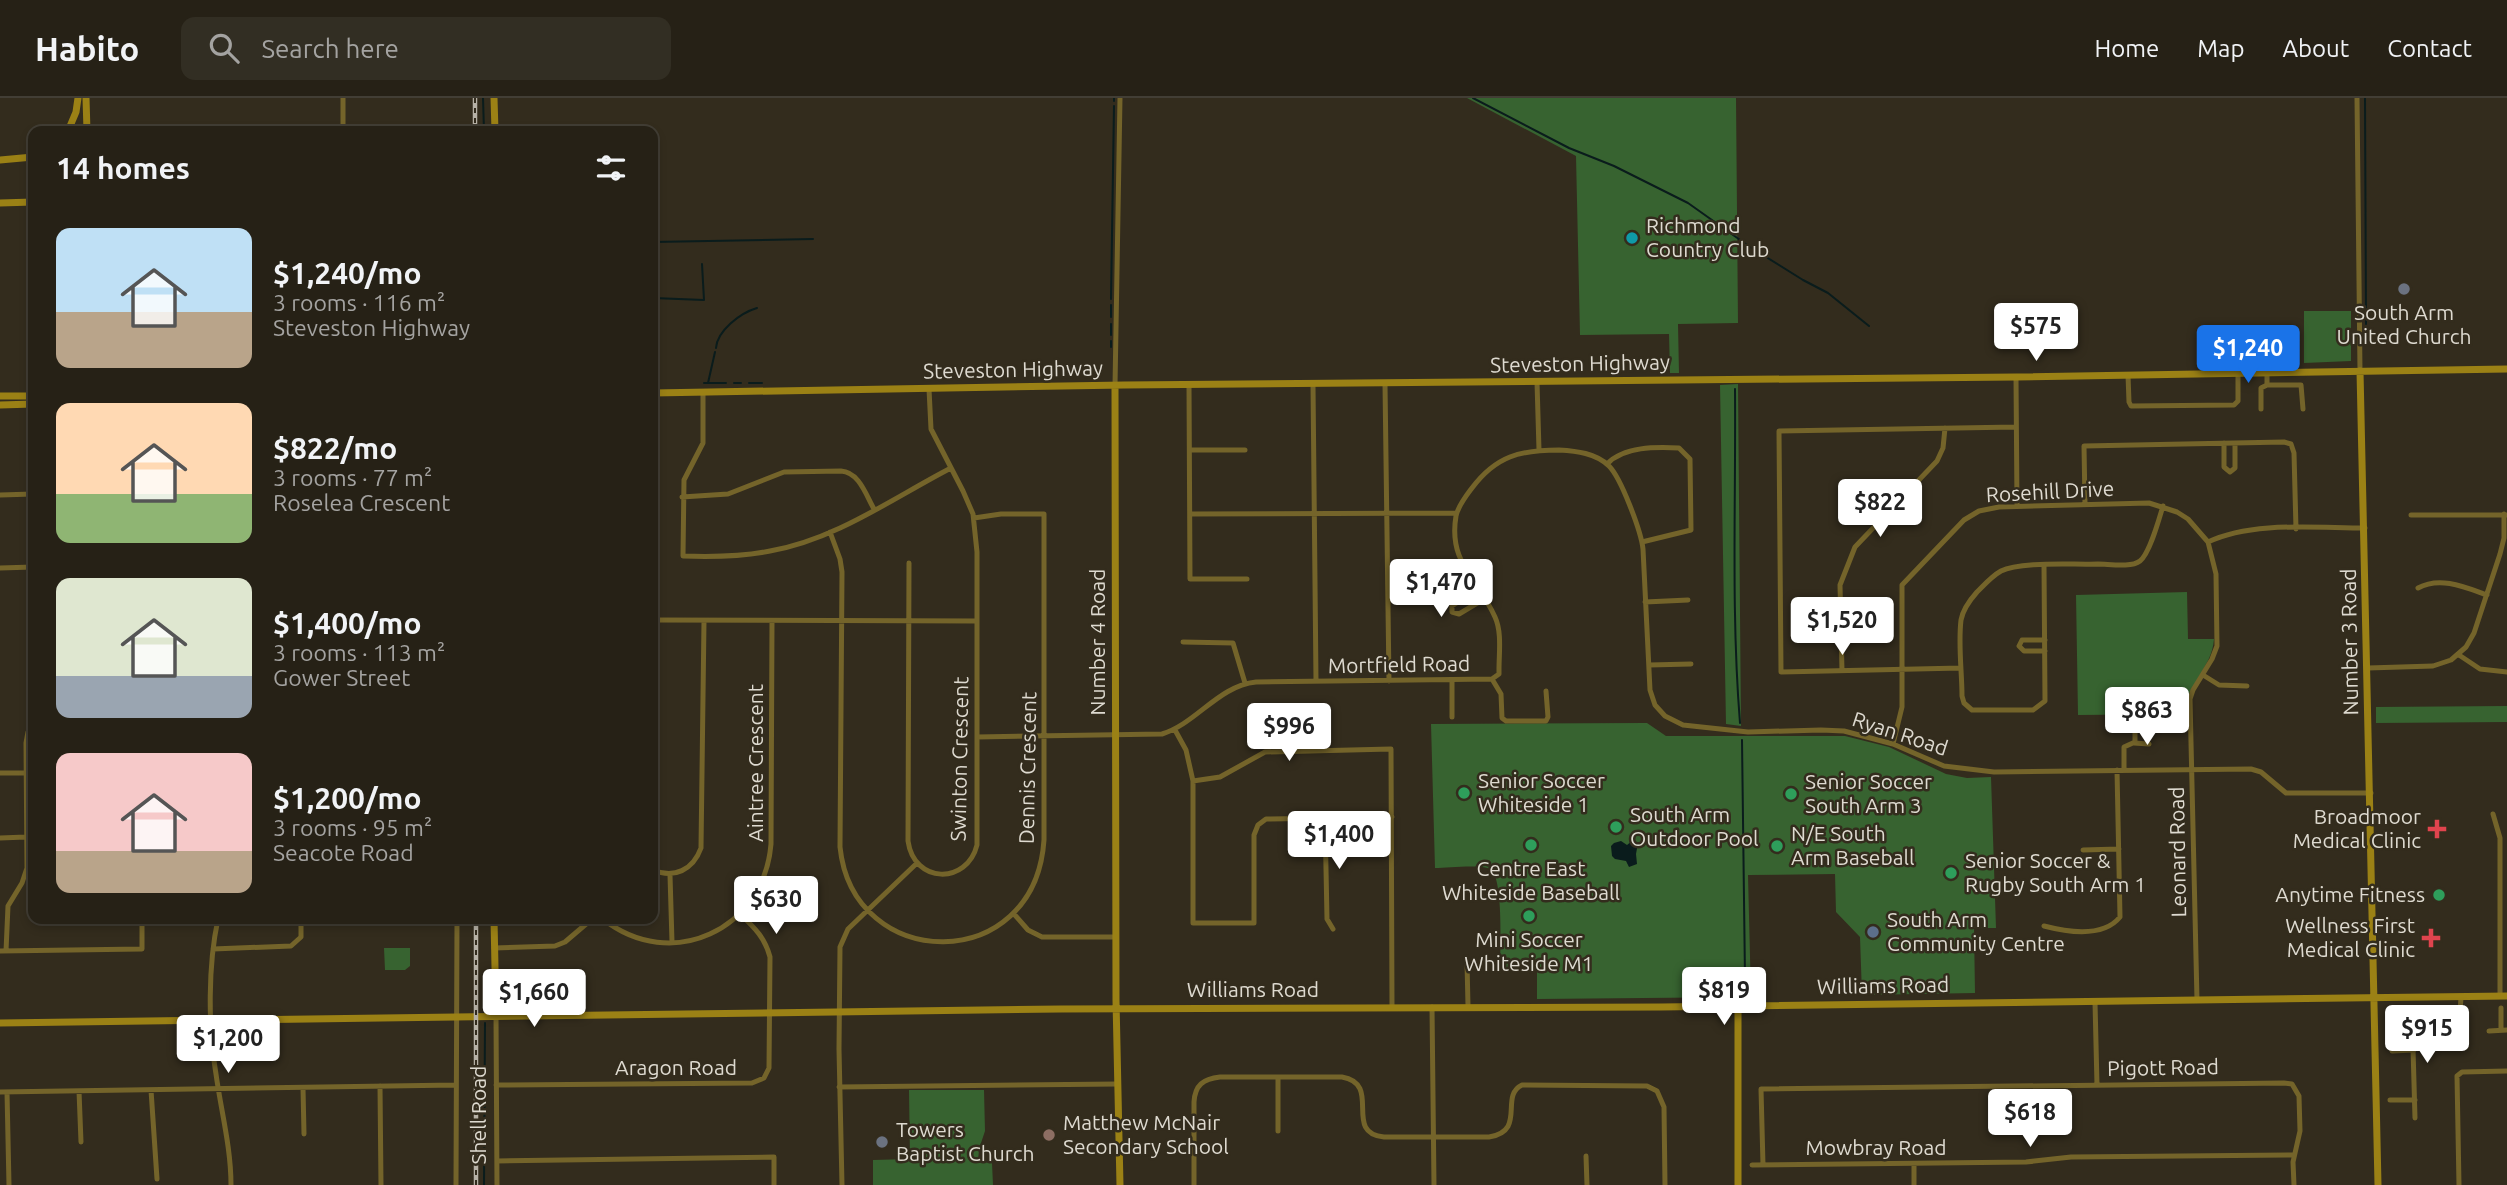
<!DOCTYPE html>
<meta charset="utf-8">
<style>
body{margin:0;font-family:Ubuntu,sans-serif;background:#322e23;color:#f1f3f6;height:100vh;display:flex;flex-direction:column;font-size:26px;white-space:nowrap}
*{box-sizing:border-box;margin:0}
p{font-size:23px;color:#a4a3a1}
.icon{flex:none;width:38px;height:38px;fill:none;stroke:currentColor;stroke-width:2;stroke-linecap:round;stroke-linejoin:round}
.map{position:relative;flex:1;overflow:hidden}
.sheet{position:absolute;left:28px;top:28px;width:630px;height:798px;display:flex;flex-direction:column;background:#262116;border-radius:14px;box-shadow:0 4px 10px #0003,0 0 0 2px #423e35}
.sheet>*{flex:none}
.price{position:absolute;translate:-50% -60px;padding:0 16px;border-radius:7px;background:#fff;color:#222;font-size:23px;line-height:46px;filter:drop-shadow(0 2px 4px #0008)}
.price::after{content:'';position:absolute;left:50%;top:42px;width:21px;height:16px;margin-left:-10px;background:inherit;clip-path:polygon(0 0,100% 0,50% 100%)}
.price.current{background:#1a73e8;color:#fff}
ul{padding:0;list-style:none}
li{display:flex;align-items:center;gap:21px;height:175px;padding:0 28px}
li span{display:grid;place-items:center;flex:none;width:196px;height:140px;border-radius:14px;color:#555}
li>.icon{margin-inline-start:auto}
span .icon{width:84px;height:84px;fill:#fffc;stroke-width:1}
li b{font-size:30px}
h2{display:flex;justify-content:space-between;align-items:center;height:84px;padding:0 28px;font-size:30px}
header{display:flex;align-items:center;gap:42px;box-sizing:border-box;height:98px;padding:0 35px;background:#262116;border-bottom:2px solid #423e35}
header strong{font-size:33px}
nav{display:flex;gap:38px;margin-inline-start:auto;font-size:24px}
.search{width:490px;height:63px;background:#322e23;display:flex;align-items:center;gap:18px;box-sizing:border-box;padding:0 24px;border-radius:14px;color:#a4a3a1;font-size:26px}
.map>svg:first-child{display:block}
</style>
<header>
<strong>Habito</strong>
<div class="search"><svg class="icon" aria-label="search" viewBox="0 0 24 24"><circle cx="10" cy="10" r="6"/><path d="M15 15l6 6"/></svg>Search here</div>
<nav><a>Home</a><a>Map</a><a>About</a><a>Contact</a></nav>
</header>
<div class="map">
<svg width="2507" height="1087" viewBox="0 0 2507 1087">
<rect width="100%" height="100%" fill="#332c1d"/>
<path fill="#376330" d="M1467,0H1736L1738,225L1678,226L1679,275H1670L1669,236L1580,237L1576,58Z
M2304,213H2351V263L2304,265Z
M1738,286L1741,628L1726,626L1720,287Z
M2187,494L2188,541H2214C2212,570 2187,584 2187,616L2078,617L2076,497Z
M2507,608V624L2376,625V609Z
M1647,625L1666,638H1845L1889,649L1946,676L1967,680L1991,679L1996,830H1974L1975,895L1862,897L1860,839L1836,814L1835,776L1748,777L1751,899L1537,901V871L1500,872C1500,855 1504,778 1490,771C1479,766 1448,770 1435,770L1431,626Z
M384,850H410V868L405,872H385Z
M909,992H984L985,1033L979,1051L978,1064L992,1065L993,1087H873V1062L910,1061Z"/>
<path fill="#0a1c1c" d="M1621,743L1627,747L1632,743L1638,745L1636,756L1637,766L1629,769L1626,763L1615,761L1612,758L1611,748L1614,745Z"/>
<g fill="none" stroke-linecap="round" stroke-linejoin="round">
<path stroke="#0a1c1c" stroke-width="2" d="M483,0L484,33
M1473,0L1569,50L1614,68L1688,105L1750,149L1803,182L1828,195L1869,228
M2365,0L2366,226
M1114,3V0
M653,144L813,141
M653,200L704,202L702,166
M1111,201L1114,8
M1111,219V207
M1111,237V226
M1111,243V249
M716,250C717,233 740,215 757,210
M704,285H726
M708,285L715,254
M734,285H741
M749,285H762
M1735,291C1736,402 1731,514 1740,625
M1742,642L1745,880
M484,1087L485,925"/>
<path stroke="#74642a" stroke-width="5" d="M343,0V33
M2357,0L2360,273
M2128,277L2129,304L2131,308L2234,307L2238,303V276
M2016,279L2017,408
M1537,284L1539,352
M1385,286L1389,583
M1189,287L1190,481H1247
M1313,287L1316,583
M2267,287H2301L2303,311
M1115,288L1120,0
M703,295V345L684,382L683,458C712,459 741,459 770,453C835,442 893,400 951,370
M2261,311V290L2267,287V275
M2224,345V369L2230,374L2235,370V345
M1190,352H1245
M1607,366C1624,348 1656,349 1679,350L1690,361L1691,432L1642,444
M0,397L33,396
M1844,397L1876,427
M682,399L728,396L784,374L841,373C859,374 866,397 874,411
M2085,406L2084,348L2284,344L2291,346L2294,355L2296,431
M1190,416L1456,415
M2411,417H2507
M830,434L840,461L842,474L840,749C853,875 1035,878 1044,742V416H1001L974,420
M2208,444C2252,423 2316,430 2365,430
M909,465L908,743C914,786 967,787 977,747V454L973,416L963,393L931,331L929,291
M2044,467L2045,603L2033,612H1972L1964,605L1962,598C1962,574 1958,547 1961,522C1963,511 1969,503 1977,494C1984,487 1992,478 2001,473C2020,463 2074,467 2098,466C2109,466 2131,470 2140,463C2150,455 2159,421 2163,408
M0,470L33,469
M2418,490C2440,478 2465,489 2487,497
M1478,491L1452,508V514L1459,516L1484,501
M1645,504L1688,502
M653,522L977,523
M2045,542H2022L2019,548L2024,553H2045
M1183,544L1233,545L1245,585
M2459,557L2480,571L2507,574
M1649,567L1691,566
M1961,570L1781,574L1779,333L2016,329
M2368,570L2433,568L2451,562L2466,549L2474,535L2500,456L2504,440V416
M1842,573L1840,487L1855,449L1937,363L1943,350L1945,330
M2203,577L2219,587L2247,588
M1492,581L1501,596L1502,620L1506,623H1546L1548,619L1546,593
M1452,582V619
M1175,632L1186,652L1193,683V825H1254V737L1258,727L1266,721L1392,719
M977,639L1162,636C1197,625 1218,588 1256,584L1492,581L1499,576V571C1499,555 1502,534 1495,519C1478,481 1448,465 1456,418C1458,408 1466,398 1472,390C1496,358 1520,352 1559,352C1576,353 1596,355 1609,368C1621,380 1641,433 1643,451L1650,592L1655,607L1665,618L1683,627L1748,634L1821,632L1844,633L1893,646L1944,668L1994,674L2251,671L2261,674L2286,695H2371
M2134,645L2149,646
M1893,646L1902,609V487L1964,422L1979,413L1999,409L2149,405L2177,414L2188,421L2208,444L2216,476L2217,548L2212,561L2193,592L2190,601L2197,902
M2124,672V649L2135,644V621
M0,675H26
M1193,683L1220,679L1265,654L1391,651L1392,909
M2493,716L2500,740V898
M1325,720L1327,821L1333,831
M0,740L26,739
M2083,752L2119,751
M653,772C674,781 693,772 701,750L704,523
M670,777L672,844
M1014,816L1028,832L1042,839H1116
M218,821C208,867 208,929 216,976C221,1013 231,1049 231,1087
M603,821C671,875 764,832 771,746L772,523
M2044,828C2067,834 2103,840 2120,819L2117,672
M494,850L555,848L565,844L592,821
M213,851L291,848L301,839V821
M0,853L142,851V821
M6,853L8,808L22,785L27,770L26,645L28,634L33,626
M1467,864L1468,908
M2095,904L2097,987
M1432,909L1434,1087
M2501,910V932
M2412,915L2415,1020
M496,918L497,1087
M2489,933L2507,932
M2414,948L2442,935L2459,931L2461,899
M2392,953L2414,952
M496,987L752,985L764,980L769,970L770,859C765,840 755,830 741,817
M380,988L381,1087
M839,989L1118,986
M303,990L304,1036
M151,992L157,1081
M79,993L81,1044
M0,994L456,987
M7,994L9,1087
M2390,1002H2415
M1278,1033V979
M1586,1058L1587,1087
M497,1063L774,1059V1087
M1752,1067L2026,1064L2071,1059L2294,1057
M1763,1067L1761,991L2284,985L2292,986L2299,998L2300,1033L2293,1064L2294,1087
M456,1087L457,821
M842,1087L839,951L840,849L848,831L916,766
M1194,1087V1004C1195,987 1203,981 1220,979H1342C1383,986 1342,1035 1384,1039H1489C1527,1033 1499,998 1522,987L1647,988L1657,993L1664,1009L1665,1087
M1914,1087V1066
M2459,1087L2457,978L2462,974L2507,973"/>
<path stroke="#9b8115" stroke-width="7" d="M86,0L87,33
M494,0L495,33
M68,33L76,14L78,0
M0,62L33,59
M0,105L33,104
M2360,273L2378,1087
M1115,288L1116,902L1120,1087
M653,295L1124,287L2016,279L2507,271
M0,298H33
M0,307L33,306
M494,821L496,918
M1738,908V1087
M0,925L1060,911L1661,909L2507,898"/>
<g stroke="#b6b1a6" stroke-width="4.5">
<path id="rail" d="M475,0V33
M476,1087V821"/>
</g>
<use href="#rail" stroke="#332c1d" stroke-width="2" stroke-dasharray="5" stroke-linecap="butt"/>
</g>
<circle fill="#0f9aa8" stroke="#332c1d" stroke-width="2.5" cx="1632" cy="140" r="7"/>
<g fill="#6b7280" stroke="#332c1d" stroke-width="2.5">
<circle cx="2404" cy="191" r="7"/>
<circle cx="882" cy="1044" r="7"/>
</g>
<g fill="#2e9e5b" stroke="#332c1d" stroke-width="2.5">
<circle cx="1464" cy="695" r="7"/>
<circle cx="1791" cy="696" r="7"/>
<circle cx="1616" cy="729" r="7"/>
<circle cx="1531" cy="747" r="7"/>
<circle cx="1777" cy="748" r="7"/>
<circle cx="1951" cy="775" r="7"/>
<circle cx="2439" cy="797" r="7"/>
<circle cx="1529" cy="818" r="7"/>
</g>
<g fill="#e0444e" stroke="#332c1d" stroke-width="2.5">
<path d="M2433.5 720.5h7v7h7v7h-7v7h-7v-7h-7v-7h7z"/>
<path d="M2427.5 829.5h7v7h7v7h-7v7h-7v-7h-7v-7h7z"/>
</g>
<circle fill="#5c6f8a" stroke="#332c1d" stroke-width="2.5" cx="1873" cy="834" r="7"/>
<circle fill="#8d6e63" stroke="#332c1d" stroke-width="2.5" cx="1049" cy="1037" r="7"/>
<g text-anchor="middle" stroke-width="5" stroke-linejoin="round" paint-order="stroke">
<g font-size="21" fill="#dedad0" stroke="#332c1d" text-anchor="start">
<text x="1646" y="135">Richmond<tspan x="1646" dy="24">Country Club</tspan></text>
<text x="2404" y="222" text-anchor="middle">South Arm<tspan x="2404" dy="24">United Church</tspan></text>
<text x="1478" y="690">Senior Soccer<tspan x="1478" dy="24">Whiteside 1</tspan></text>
<text x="1805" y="691">Senior Soccer<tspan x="1805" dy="24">South Arm 3</tspan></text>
<text x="1630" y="724">South Arm<tspan x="1630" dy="24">Outdoor Pool</tspan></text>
<text x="2421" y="726" text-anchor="end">Broadmoor<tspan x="2421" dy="24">Medical Clinic</tspan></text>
<text x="1791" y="743">N/E South<tspan x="1791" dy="24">Arm Baseball</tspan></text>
<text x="1965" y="770">Senior Soccer &amp;<tspan x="1965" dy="24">Rugby South Arm 1</tspan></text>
<text x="1531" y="778" text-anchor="middle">Centre East<tspan x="1531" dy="24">Whiteside Baseball</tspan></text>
<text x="2425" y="804" text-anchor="end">Anytime Fitness</text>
<text x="1887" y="829">South Arm<tspan x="1887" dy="24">Community Centre</tspan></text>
<text x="2415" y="835" text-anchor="end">Wellness First<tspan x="2415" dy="24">Medical Clinic</tspan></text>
<text x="1529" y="849" text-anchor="middle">Mini Soccer<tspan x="1529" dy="24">Whiteside M1</tspan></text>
<text x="1063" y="1032">Matthew McNair<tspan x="1063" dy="24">Secondary School</tspan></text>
<text x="896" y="1039">Towers<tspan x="896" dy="24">Baptist Church</tspan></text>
</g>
<g font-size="21" fill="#dedad0" stroke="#332c1d">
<text transform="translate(1580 266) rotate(-1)" y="7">Steveston Highway</text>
<text transform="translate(1013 272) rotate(-1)" y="7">Steveston Highway</text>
<text transform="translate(2050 394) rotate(-3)" y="7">Rosehill Drive</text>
<text transform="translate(1098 544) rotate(-90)" y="7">Number 4 Road</text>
<text transform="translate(2350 544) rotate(-91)" y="7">Number 3 Road</text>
<text transform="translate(1399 567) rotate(-1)" y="7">Mortfield Road</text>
<text transform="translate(1900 636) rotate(18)" y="7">Ryan Road</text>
<text transform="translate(960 661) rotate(-89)" y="7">Swinton Crescent</text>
<text transform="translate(756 665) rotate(-90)" y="7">Aintree Crescent</text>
<text transform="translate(1028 670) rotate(-89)" y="7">Dennis Crescent</text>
<text transform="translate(2178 754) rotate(-91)" y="7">Leonard Road</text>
<text transform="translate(1883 888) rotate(-1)" y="7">Williams Road</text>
<text x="1253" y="899">Williams Road</text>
<text x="676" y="977">Aragon Road</text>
<text transform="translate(2163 970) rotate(-1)" y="7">Pigott Road</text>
<text transform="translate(479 1017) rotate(-90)" y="7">Shell Road</text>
<text x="1876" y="1057">Mowbray Road</text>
</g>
</g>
</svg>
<b class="price" style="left:2036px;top:265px">$575</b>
<b class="price current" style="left:2248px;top:287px">$1,240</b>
<b class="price" style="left:1880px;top:441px">$822</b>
<b class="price" style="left:1441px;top:521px">$1,470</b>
<b class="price" style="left:1842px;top:559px">$1,520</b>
<b class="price" style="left:2147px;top:649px">$863</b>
<b class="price" style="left:1289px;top:665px">$996</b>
<b class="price" style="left:1339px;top:773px">$1,400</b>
<b class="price" style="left:776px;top:838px">$630</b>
<b class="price" style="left:1724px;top:929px">$819</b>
<b class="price" style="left:534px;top:931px">$1,660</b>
<b class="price" style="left:2427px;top:967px">$915</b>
<b class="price" style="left:228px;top:977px">$1,200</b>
<b class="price" style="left:2030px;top:1051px">$618</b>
<section class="sheet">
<h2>14 homes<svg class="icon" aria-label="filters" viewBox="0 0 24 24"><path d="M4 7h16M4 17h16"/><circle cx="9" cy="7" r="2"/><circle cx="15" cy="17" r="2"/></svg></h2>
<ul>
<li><span style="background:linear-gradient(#bfe0f5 60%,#b9a48a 0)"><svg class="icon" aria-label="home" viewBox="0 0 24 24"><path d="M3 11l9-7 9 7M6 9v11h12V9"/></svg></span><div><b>$1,240/mo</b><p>3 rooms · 116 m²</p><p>Steveston Highway</p></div></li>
<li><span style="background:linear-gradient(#ffd9b3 65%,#8fb573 0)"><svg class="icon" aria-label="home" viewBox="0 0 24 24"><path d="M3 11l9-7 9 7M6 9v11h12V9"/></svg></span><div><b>$822/mo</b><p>3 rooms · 77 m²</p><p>Roselea Crescent</p></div></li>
<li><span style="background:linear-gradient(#dfe7d0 70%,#9aa5b1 0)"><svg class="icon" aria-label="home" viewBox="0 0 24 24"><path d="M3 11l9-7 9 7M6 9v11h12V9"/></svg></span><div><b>$1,400/mo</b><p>3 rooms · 113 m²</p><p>Gower Street</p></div></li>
<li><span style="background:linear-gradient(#f6c9c9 70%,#b9a48a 0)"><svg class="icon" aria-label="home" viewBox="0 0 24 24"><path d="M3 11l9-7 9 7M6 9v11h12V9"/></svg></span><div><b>$1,200/mo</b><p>3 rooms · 95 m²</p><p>Seacote Road</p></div></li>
</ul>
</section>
</div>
